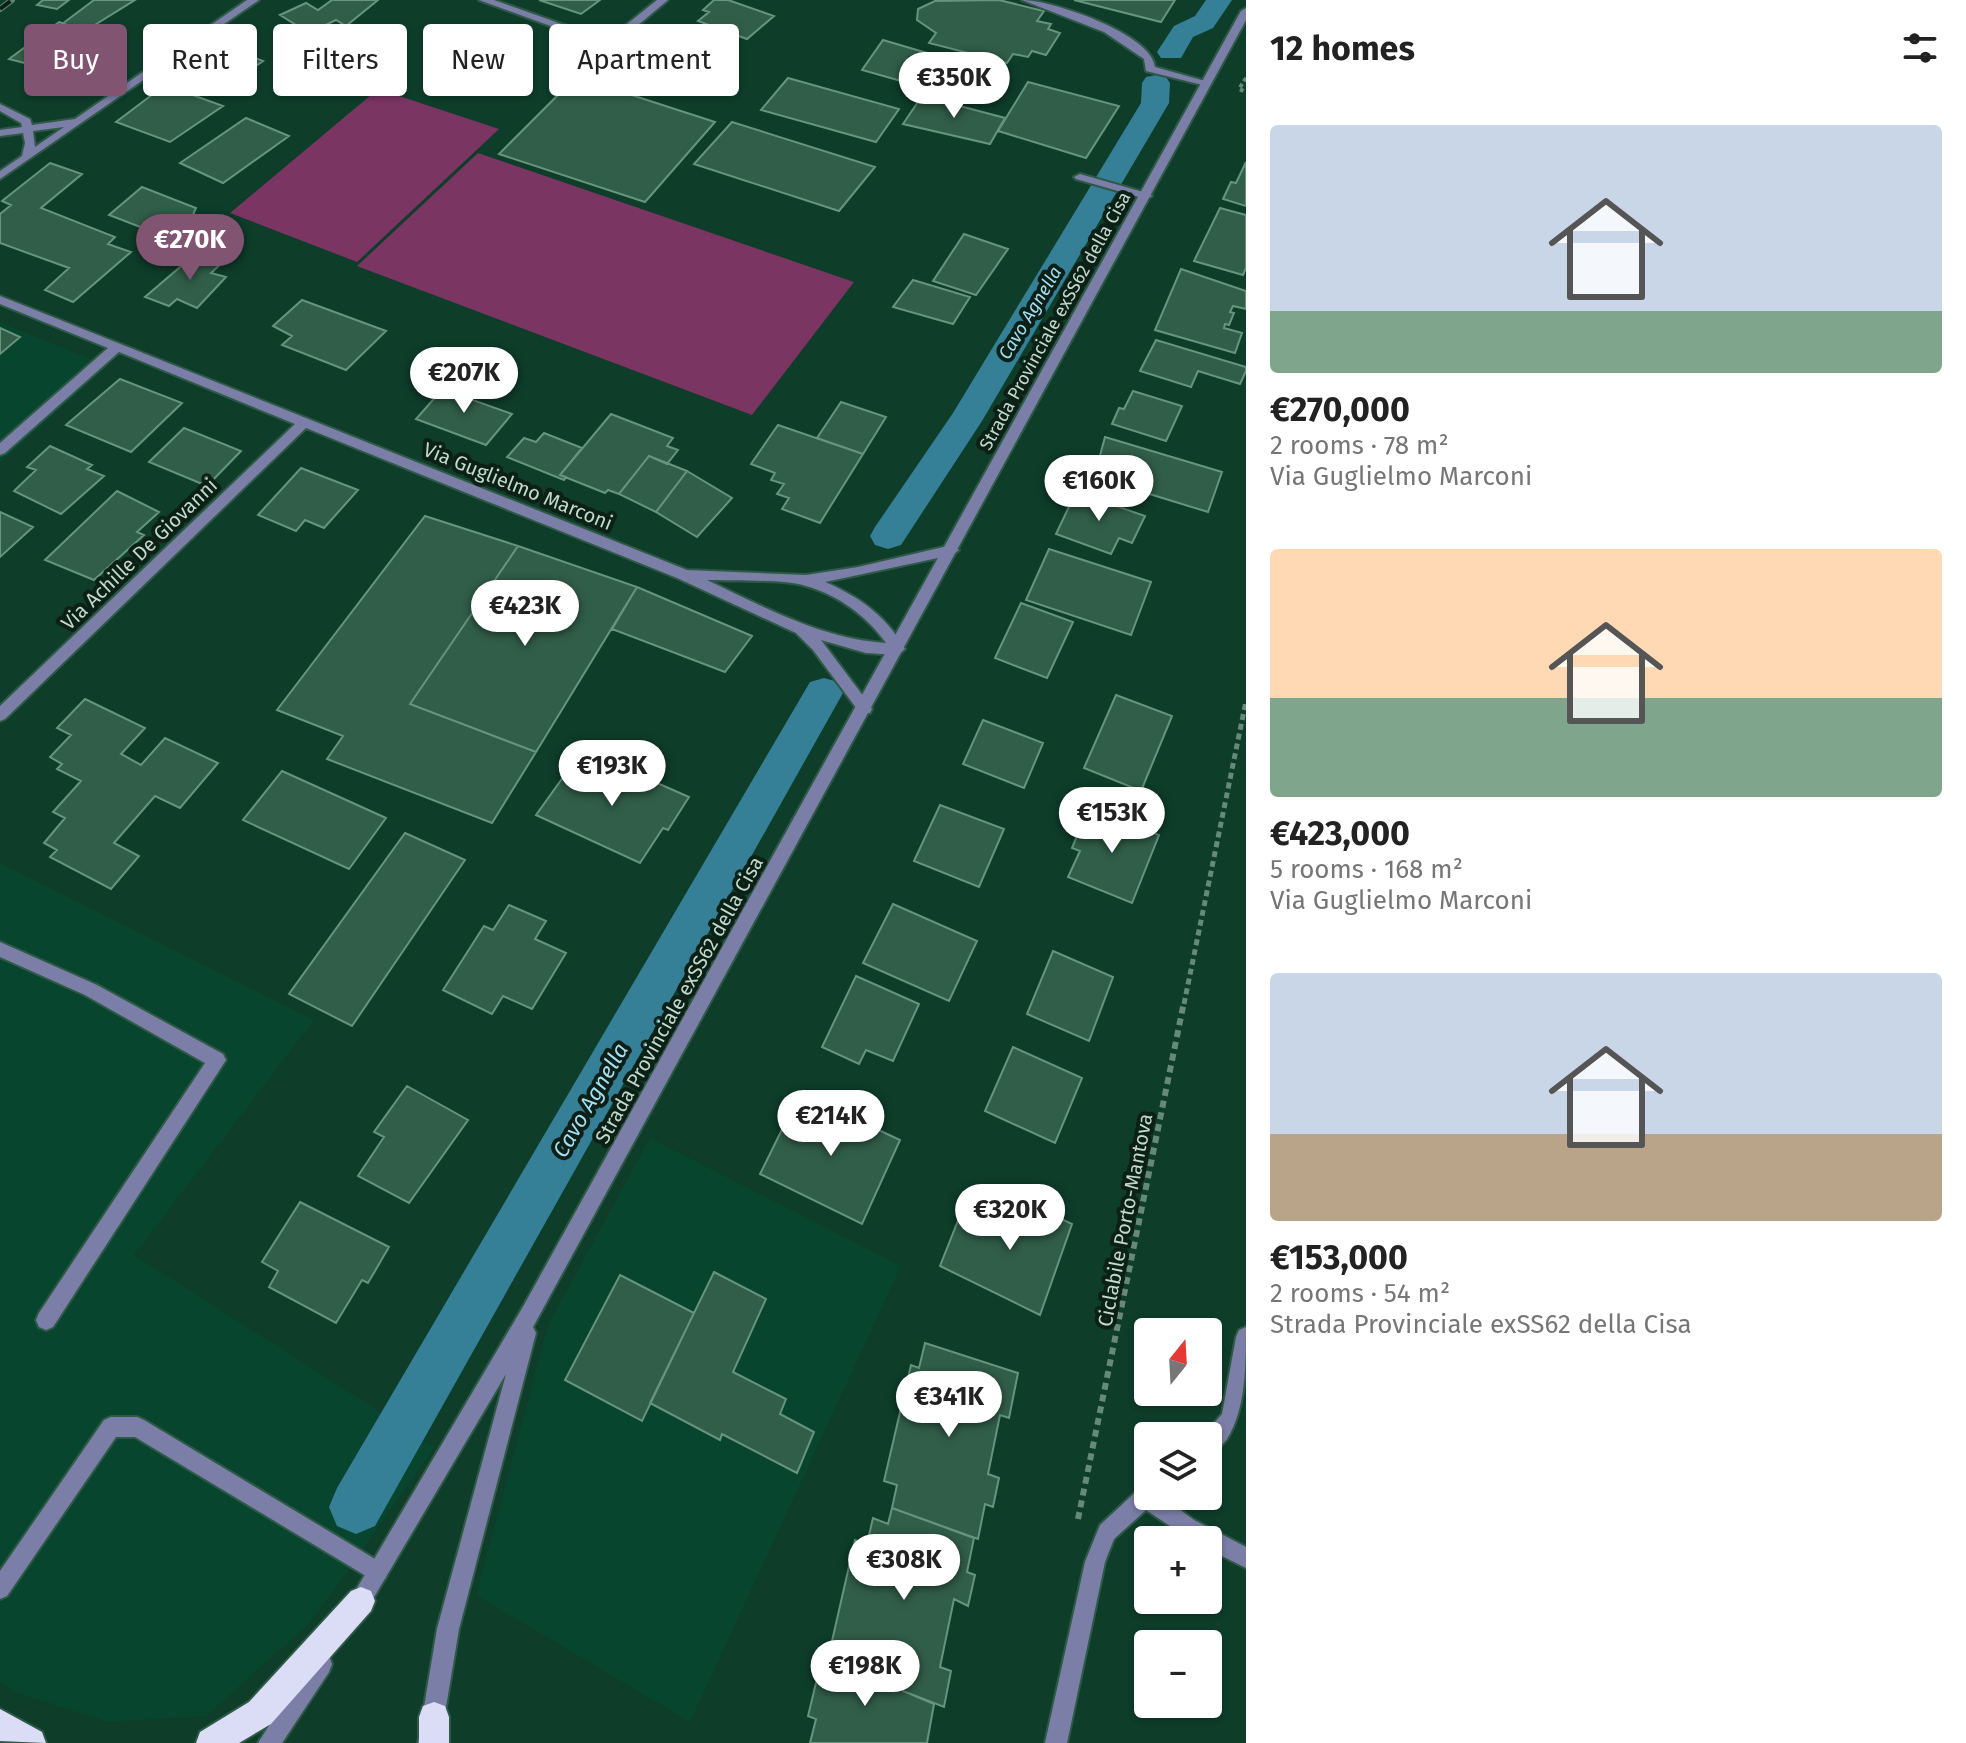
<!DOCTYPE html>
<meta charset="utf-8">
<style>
body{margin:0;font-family:"Fira Sans",sans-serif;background:#f6f6f6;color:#222;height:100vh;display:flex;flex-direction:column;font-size:30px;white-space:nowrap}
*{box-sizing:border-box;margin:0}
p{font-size:26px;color:#767676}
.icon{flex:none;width:44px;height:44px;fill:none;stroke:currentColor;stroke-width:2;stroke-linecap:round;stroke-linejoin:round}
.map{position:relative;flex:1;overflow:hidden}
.details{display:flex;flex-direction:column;background:#fff;width:720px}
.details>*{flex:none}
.hud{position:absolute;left:24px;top:24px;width:760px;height:72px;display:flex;gap:16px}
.needle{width:52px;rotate:18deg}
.fabs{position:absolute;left:1134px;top:1318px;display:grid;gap:16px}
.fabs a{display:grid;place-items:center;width:88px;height:88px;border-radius:8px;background:#fff;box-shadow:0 2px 6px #0004;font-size:40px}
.price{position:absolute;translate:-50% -68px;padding:0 18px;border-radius:28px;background:#fff;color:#222;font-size:26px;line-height:52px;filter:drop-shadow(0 2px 4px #0008)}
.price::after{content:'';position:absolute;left:50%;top:48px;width:24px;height:18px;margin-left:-12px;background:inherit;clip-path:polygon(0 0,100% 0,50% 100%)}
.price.active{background:#815471;color:#fff}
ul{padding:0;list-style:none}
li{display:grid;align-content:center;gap:16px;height:424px;padding:0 24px}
li span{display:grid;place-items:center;height:248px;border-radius:8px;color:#555}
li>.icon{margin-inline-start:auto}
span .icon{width:144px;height:144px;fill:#fffc;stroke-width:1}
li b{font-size:34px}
h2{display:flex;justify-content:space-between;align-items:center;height:96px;padding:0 24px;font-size:34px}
.pill{padding:0 28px;border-radius:8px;background:#fff;box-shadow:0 2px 6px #0004;font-size:28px;line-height:72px}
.pill.active{background:#815471;color:#fff}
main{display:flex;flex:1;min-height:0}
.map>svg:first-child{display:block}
</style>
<main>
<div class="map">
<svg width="1246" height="1743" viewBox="0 0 1246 1743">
<rect width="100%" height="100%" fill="#0e3d2a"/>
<path fill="#08452e" d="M0,322L108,366L0,463Z
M0,863L314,1020L134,1255L435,1447L310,1623L206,1716L108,1722L15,1692L0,1681Z
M650,1138L901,1266L690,1722L476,1595L548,1325Z"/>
<path fill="#7a3563" d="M378,89L499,129L357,262L230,213Z
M478,153L854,282L752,415L357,266Z"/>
<path fill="#358097" d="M358,30L397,46L379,59L354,49L345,51L334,46Z"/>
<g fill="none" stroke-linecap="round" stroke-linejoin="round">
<path fill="#358097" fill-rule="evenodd" d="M1206,0H1232L1213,28L1193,37L1181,58H1161L1157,52L1174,26L1195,16Z
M1156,75L1166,77L1170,83L1169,103L982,421L901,545L888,549L875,545L870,536L875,527L953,413L1141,103L1142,83L1146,77Z
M824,678L838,682L843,693L375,1526L356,1534L337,1526L329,1507L337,1488L810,682Z"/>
</g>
<path fill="#315e48" stroke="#66947d" stroke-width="2" d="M43,0H69L57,9L37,5Z
M94,0H135L85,31L62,24Z
M332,0H378L346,26L336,20L309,33L280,15L306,3L318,10Z
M539,0H600L581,14Z
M714,0H728L774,16L747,39L698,21L709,12L703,10Z
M999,0L1044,11L1037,21L1051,24L1048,29L1060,33L1046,55L1032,51L1028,57L1013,54L1007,63L929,43L936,33L917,20L918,9L935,1Z
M1074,0H1175L1161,22Z
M59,22L84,31L32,65L9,59Z
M670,39L702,51L698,53L731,65L705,88L637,65Z
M883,40L941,57L919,86L862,70Z
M227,47L263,61L227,86L191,72Z
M576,77L715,122L645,202L499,154Z
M788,78L899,109L876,142L761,110Z
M1028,82L1119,106L1086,158L998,131Z
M165,85L223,106L170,142L116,122Z
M922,96L1005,118L990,144L903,124Z
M246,118L289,136L223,183L180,163Z
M732,122L875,167L839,211L694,164Z
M1246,162V206L1223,199L1231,182L1236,183Z
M50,163L82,174L41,208L115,237L108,244L131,252L73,302L45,290L69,268L0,243V214L11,205L2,201Z
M142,187L196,208L192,217L169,238L109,215Z
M1220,208L1246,215V268L1243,275L1194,261Z
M964,234L1008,249L976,295L933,281Z
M200,250L224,261L211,273L226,277L197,308L177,299L169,306L145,297Z
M1181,269L1246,291V309L1233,306L1230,312L1234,313L1229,325L1225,324L1224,328L1242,333L1235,353L1155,330Z
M913,280L970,297L953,324L893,307Z
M302,300L386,331L346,370L282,345L292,336L273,326Z
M0,328L20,337L0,354Z
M1156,340L1246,367V371L1240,384L1198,371L1191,387L1140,371Z
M120,379L182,403L131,452L66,425Z
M447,384L471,393L467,398L512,414L486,445L416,419Z
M1133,391L1182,406L1166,441L1112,424L1119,408L1124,409Z
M841,402L886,417L863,454L817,438Z
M611,414L673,438L667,446L678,450L667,464L649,456L619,494L608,490L605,493L560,475Z
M778,425L863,454L820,523L782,509L789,498L777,494L784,484L771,480L775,473L751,464Z
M184,428L241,451L207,486L149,462Z
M544,433L582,448L560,475L566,477L564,480L507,457L524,438L536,442Z
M1105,437L1222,472L1208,512L1130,488L1133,481L1096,470Z
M50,446L92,465L87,469L104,476L61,514L14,491L36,470L27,467Z
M649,456L687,471L656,512L619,494Z
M301,468L358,490L324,528L305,520L296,531L258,515Z
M687,471L732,498L697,537L656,512Z
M117,491L159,512L137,532L144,535L94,580L45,560Z
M1076,492L1145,516L1132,543L1119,538L1111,554L1056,534Z
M0,512L33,527L0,557Z
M425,516L518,546L410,704L536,752L492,823L327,759L343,736L277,710Z
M518,546L637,587L536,752L410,704Z
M1049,549L1151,582L1131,635L1026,600Z
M637,587L752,636L725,672L612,629Z
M1021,603L1073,622L1047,678L995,658Z
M1116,695L1172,716L1141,791L1084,768Z
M85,699L145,728L121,754L141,765L165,738L218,763L180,808L155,796L114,843L139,856L111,889L50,857L57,850L44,843L65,818L53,812L81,781L57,769L62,764L50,757L71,735L57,728Z
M983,720L1043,743L1024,788L963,764Z
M579,755L651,788L655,782L689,797L668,830L663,828L640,863L536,815Z
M282,771L386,818L349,869L243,820Z
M940,805L1004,829L979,887L914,861Z
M1089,807L1159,835L1132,903L1068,877L1080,851L1072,848Z
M405,833L465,860L352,1026L289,994Z
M893,904L977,941L949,1001L863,963Z
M509,905L546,921L535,939L566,953L532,1009L503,996L492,1014L443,990L484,926L493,930Z
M1053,951L1113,977L1089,1041L1027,1014Z
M856,976L919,1004L893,1061L866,1050L859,1064L822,1047Z
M1013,1047L1082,1078L1055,1143L985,1111Z
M407,1086L468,1120L409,1203L358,1176L384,1137L374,1132Z
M800,1093L900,1140L862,1224L760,1174Z
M986,1198L1019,1214L1024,1201L1072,1224L1040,1315L940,1266L959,1218L976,1226Z
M300,1202L389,1247L368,1283L362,1280L336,1323L269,1287L278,1271L262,1262Z
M714,1272L766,1299L733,1372L786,1399L780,1414L814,1432L797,1473L722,1434L720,1440L650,1403Z
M620,1275L694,1313L642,1421L565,1380Z
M925,1343L1018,1373L1009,1418L1000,1415L988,1474L999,1478L993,1507L985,1504L978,1539L892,1508L897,1485L884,1481L911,1365L919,1368Z
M892,1508L974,1538L967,1572L975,1575L968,1606L954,1599L940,1667L951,1671L944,1707L903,1691L904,1685L836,1660L840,1644L832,1641L855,1540L867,1544L873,1518L888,1524Z
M823,1654L904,1685L903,1691L934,1704L927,1743H810L816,1719L808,1716Z"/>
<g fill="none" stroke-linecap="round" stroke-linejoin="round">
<g stroke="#2e5947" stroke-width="4">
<path id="service" d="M0,942L97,985L223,1054L226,1060L53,1327L46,1330L39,1327L36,1320L39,1313L205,1063L85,995L0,957Z
M111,1417H137L144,1420L385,1565L388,1572L385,1579L378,1582L371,1579L135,1437H116L7,1596L0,1599V1571L104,1420Z"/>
</g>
<g stroke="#2e5947" stroke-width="4">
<path id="minor" d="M247,0H259L0,179V171L22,156L25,143L23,133L0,136V130L22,127L21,123L0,111V104L30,119L32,125L75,119ZM64,127L35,147L33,131Z
M479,0H494L604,39L611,37L657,0H668L619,41L603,45Z
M1022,0C1052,0 1152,34 1155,67L1212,83L1207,86L1146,71L1144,59L1104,32Z
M1080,174L1150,194L1152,196L1146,199L1076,179L1074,177Z
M0,296L687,570L806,575L858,567L952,545L959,550L952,555L825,582C860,597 886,616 905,649L898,655L866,653L821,640L870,705L872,709L870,713H860L813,650L796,633L677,578L306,428L5,719L0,721V706L295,424L119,352L5,453L0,455V443L108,348L0,304ZM707,580C733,581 784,579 806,586C838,595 867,616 886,643C822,639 764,607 707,580Z
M1246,1327C1246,1365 1246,1409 1227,1439C1221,1446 1217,1452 1208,1456V1436H1203L1222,1414L1236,1337L1239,1330Z
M1148,1484V1496H1161L1194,1520L1246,1547V1568L1208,1549V1540H1191L1146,1510L1114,1539L1105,1562L1067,1743H1045L1085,1562L1100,1525L1141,1487Z"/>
</g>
<g stroke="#2e5947" stroke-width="4">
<path id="tertiary" d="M1246,8V20L533,1327L536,1333L459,1629L440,1743H418L437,1629L506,1374L364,1614L357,1618L350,1614L346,1607L350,1600L524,1305L1241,11Z
M321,1653L329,1656L332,1664L329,1672L282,1743H258L313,1656Z"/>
</g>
<g stroke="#2e5947" stroke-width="4">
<path id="trunk" d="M361,1587L371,1591L375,1601L371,1611L271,1724L239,1743H196L200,1732L249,1702L351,1591Z
M434,1702L445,1706L449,1717V1743H419V1717L423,1706Z
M0,1709L42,1732L46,1743L0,1741Z"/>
</g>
<path stroke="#668979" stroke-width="4" stroke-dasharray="4 3" stroke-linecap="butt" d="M1246,78L1239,89L1246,92"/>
<path stroke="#668979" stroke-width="5" stroke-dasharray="6 4" stroke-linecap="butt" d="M1184,1004L1246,701"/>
<path stroke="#668979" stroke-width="6" stroke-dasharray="7 5" stroke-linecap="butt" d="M1078,1519L1184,1002"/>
<use href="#service" fill="#7b7ea6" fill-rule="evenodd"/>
<use href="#minor" fill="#7b7ea6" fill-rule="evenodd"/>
<use href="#tertiary" fill="#7b7ea6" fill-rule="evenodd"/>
<use href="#trunk" fill="#dbdcf6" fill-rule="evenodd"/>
<g stroke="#5f8473" stroke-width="6">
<path id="rail" d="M0,9L12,0"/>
</g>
<use href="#rail" stroke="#0d2017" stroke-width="4" stroke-dasharray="13" stroke-linecap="butt"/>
</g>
<g text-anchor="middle" stroke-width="8" stroke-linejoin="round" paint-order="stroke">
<g font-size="18" font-style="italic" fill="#a4dff3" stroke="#0d2017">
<text transform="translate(1030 313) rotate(-59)" y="6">Cavo Agnella</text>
</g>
<g font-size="18" fill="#c2d9cc" stroke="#0d2017">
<text transform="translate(1055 321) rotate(-61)" y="6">Strada Provinciale exSS62 della Cisa</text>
</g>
<g font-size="20" fill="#c2d9cc" stroke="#0d2017">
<text transform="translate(518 486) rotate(22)" y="7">Via Guglielmo Marconi</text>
<text transform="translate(139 554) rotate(-44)" y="7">Via Achille De Giovanni</text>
<text transform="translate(679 1000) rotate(-61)" y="7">Strada Provinciale exSS62 della Cisa</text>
<text transform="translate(1125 1220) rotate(-79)" y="7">Ciclabile Porto-Mantova</text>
</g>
<g font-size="22" font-style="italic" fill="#a4dff3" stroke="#0d2017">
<text transform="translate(590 1100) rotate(-60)" y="8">Cavo Agnella</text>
</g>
</g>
</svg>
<div class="fabs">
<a><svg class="needle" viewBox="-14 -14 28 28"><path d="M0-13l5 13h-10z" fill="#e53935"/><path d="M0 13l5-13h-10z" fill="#767676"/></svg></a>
<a><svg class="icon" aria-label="layers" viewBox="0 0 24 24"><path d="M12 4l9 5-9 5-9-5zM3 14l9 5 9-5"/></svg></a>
<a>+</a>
<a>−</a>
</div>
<b class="price" style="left:954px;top:120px">€350K</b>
<b class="price active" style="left:190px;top:282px">€270K</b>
<b class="price" style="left:464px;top:415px">€207K</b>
<b class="price" style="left:1099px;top:523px">€160K</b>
<b class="price" style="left:525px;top:648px">€423K</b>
<b class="price" style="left:612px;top:808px">€193K</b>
<b class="price" style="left:1112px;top:855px">€153K</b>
<b class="price" style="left:831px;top:1158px">€214K</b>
<b class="price" style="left:1010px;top:1252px">€320K</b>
<b class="price" style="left:949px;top:1439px">€341K</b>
<b class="price" style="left:904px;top:1602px">€308K</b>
<b class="price" style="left:865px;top:1708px">€198K</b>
<div class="hud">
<a class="pill active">Buy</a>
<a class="pill">Rent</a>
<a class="pill">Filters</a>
<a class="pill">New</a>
<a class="pill">Apartment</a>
</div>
</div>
<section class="details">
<h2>12 homes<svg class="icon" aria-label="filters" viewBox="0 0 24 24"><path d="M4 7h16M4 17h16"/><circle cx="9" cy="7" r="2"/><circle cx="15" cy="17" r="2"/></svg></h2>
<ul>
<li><span style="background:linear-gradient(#c9d6e8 75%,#7fa58c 0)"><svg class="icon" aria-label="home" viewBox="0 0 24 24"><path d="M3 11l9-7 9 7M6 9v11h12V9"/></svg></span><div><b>€270,000</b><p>2 rooms · 78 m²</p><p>Via Guglielmo Marconi</p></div></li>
<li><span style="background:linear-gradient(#ffd9b3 60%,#7fa58c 0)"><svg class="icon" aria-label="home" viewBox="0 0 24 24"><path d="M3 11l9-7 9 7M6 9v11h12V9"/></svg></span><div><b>€423,000</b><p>5 rooms · 168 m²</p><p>Via Guglielmo Marconi</p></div></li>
<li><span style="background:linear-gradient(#c9d6e8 65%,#b9a48a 0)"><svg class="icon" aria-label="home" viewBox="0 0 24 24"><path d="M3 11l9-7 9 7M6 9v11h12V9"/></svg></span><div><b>€153,000</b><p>2 rooms · 54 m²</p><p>Strada Provinciale exSS62 della Cisa</p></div></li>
</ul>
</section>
</main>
